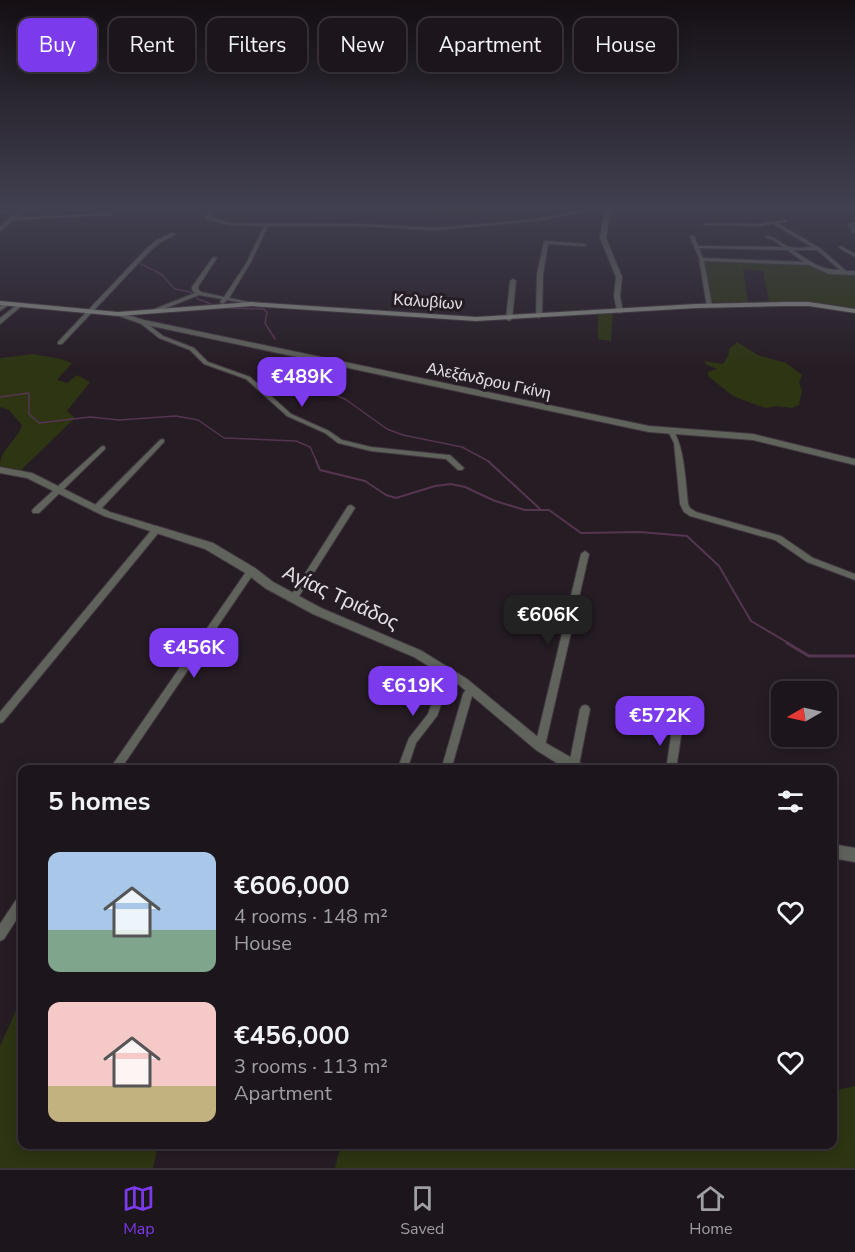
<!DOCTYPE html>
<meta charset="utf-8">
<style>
body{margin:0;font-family:"Nunito Sans",sans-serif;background:#251e24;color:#f1f3f6;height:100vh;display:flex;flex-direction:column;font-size:22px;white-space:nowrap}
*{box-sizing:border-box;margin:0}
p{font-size:20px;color:#a09fa3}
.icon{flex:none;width:33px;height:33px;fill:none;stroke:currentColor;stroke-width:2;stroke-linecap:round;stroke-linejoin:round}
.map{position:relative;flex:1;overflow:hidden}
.drawer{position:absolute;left:18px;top:765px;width:819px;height:384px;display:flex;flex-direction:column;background:#1c151b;border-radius:12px;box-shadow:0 3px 15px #0003,0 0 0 2px #3a343a}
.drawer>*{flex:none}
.banner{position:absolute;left:18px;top:18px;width:819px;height:54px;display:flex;gap:12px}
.needle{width:39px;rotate:261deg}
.tools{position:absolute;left:771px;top:681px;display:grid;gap:12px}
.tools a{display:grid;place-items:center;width:66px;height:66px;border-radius:12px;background:#1c151b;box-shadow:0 3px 15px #0003,0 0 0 2px #3a343a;font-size:30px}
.price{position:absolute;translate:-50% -51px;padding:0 14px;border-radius:12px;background:#7c3aed;color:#fff;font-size:20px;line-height:39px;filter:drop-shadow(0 2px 3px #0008)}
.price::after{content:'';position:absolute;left:50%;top:36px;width:18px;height:14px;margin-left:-9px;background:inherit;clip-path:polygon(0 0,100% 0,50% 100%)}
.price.active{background:#222;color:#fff}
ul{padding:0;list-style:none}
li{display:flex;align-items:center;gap:18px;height:150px;padding:0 30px}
li span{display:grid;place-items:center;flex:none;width:168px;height:120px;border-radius:12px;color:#555}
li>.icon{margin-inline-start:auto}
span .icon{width:72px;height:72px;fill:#fffc;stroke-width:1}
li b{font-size:26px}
h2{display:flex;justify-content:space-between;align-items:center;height:72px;padding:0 30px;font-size:26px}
.chip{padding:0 21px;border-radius:12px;background:#1c151b;box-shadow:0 3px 15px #0003,0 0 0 2px #3a343a;font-size:21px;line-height:54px}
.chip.active{background:#7c3aed;color:#fff}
.menu{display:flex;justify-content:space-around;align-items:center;height:84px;border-top:2px solid #3a343a;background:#1c151b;font-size:16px;color:#a09fa3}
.menu a{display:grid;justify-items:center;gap:3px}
.menu .active{color:#7c3aed}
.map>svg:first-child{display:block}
</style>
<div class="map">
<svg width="855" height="1168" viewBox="0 0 855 1168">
<rect width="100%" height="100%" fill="#261c24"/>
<path fill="#2d3513" d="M422,206H481L479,214L442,212L435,215Z
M702,260L810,264L826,273H855V308L827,304L769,301L763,271L743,269L748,302H713L708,297Z
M613,313L611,341L598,339V314Z
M737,342L758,355L786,363L802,375L799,383L802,390L799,405L792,408L776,406L766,408L751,403L733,396L708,376V372L717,369L707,365L704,361L723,364L729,354V349Z
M33,354L61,359L72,363L57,380L67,383L77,375L90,382L67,411L75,418L21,470L0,466C0,449 17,441 22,425L9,410L0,407V358Z
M22,997V1144L158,1145L153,1168H0V1046Z
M855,1086V1168H335L341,1144H832L833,1091Z"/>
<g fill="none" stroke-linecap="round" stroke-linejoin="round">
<path stroke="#563551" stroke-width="1.5" d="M139,263L161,274L175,289L190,292L198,299L216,306
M221,308L264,309L267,313L265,323L275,339
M294,360L300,377L307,384L345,399L387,429L403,435L462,447L490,462
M0,397L29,393V414L39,423L90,417L119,420L176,416L198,420L224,438L296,441L310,447L317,462"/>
<path stroke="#563551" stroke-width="2" d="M316,461L320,470L365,481L386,495L396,498L435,486L451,484L465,487L495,501L525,510H549L581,533L640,532L687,536L719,566L751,621L790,644
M488,461L540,509"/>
<path stroke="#563551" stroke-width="3" d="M787,643L809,656H855"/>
<g stroke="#41373f" stroke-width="2">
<path id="minor" d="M212,206L216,207L210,217L229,223L361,224L435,228L537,219L605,206H612L537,221L435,230L361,226H268L251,262L229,298L254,303V305L227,300L223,304L220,302L222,299L199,295L156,312H152V310L195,293L192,290V287L213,257L217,258L198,287V289L201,292L224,297L247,262L264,226L229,225L205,219Z
M0,209L8,211V212L6,213L0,211Z
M112,213V214L110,215L13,220L11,219L13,218Z
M784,220H786V222L777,223L820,248L846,271H855V275L829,274L809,265L704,261L712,306L707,307L699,258L690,236H694L698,246L783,247L772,239L766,238V236C778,237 781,245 790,247C797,249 805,247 812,247L773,224L761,226L705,225L703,224L705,223L761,224ZM699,248L787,250L804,262L703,258ZM793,250H817L840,270C820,270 809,261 793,250Z
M855,222V224L853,225L855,228V233H853L848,224Z
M172,233L176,234L161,242L151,250L62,344H58V342L147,248L157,240Z
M546,241L584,244L586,245L584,246L548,244L543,274L542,316L539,318L536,316L537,274L544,242Z
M841,246L855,254V257L839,248V247Z
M513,279L516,281L512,319L509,321L506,319L510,281Z
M5,303L10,304L0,311V306Z
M140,321H144L163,336L194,348L208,362L250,377L291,414L329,431L342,440L371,447L448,455H450L464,468L462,470H458L446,459L371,451L338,443L325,433L287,416L246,379L204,364L190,350L159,338L140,323Z
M671,429C684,439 686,486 688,504L690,508L696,512L781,536L813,558L855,574V580L807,562L775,540L690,516L684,512L680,504L674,443L668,431Z
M162,439L164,440V442L99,511H93L92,509L93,507L160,440Z
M103,446L105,447V449L39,513H33L32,511L33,509L101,447Z
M351,505L355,508L296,601H290L289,599L290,597L348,506Z
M157,526L161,529L160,531L3,722L0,723V712L154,527Z
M585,551L589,554L545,746L544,749L540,750L536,749L535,746L581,554Z
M251,568L255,571L254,573L120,770H109L248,569Z
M448,667L451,668L453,671L437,716L416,743L407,770H397L409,738L428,714L443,671L445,668Z
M473,686L476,687L478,690L472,696L451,770H441L463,694L465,691Z
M585,705L588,706L590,709L579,765L578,768L574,770L570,768L569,765L580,709L582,706Z
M677,725L680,726L682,729L676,770H666L672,729L674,726Z
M22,895V911L4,939L0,941V924L18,897Z"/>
</g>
<g stroke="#41373f" stroke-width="2">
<path id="tertiary" d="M26,206H32L0,231V226Z
M610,206H616L610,212L606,238L622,277L620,296L623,311L620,313L617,311L614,296L616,277L600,238L604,211Z
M18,304L23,305L0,324V318Z
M118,312L144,320L649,426L753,434L855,459V465L753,440L649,432L142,324L116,315V313Z
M0,467L32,473L110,512L213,543L255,568L273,582L321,608L422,651L467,679L544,742L586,766L587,770H568L536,750L459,685L414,657L313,614L265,588L247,574L205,549L104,516L27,478L0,473Z
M832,844L855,848V862L832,858Z"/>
</g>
<g stroke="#41373f" stroke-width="2">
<path id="secondary" d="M0,301L118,312L252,302L476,317L696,304L783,302H809L855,309V313L809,306H783L696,308L476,321L252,306L118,316L0,305Z"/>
</g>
<use href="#minor" fill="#60625c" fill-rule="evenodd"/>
<use href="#tertiary" fill="#60625c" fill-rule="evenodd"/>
<use href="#secondary" fill="#85877f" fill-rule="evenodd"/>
</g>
<linearGradient id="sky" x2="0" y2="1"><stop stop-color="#150f14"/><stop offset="0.56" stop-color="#414050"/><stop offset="1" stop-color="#414050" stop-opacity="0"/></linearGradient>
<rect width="855" height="369" fill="url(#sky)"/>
<g text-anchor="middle" stroke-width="6" stroke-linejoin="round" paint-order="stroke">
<g font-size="16" fill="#e5dfe4" stroke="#261c24">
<text transform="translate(428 301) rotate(4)" y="6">Καλυβίων</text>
<text transform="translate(489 380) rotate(12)" y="6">Αλεξάνδρου Γκίνη</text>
</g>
<g font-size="20" fill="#e5dfe4" stroke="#261c24">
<text transform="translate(341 597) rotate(25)" y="7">Αγίας Τριάδος</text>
</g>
</g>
</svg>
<div class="tools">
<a><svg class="needle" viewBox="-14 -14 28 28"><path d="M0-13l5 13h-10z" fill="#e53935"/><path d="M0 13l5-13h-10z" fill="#a09fa3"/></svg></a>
</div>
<b class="price" style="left:302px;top:408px">€489K</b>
<b class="price active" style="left:548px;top:646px">€606K</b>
<b class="price" style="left:194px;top:679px">€456K</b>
<b class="price" style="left:413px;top:717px">€619K</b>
<b class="price" style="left:660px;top:747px">€572K</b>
<div class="banner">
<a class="chip active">Buy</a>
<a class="chip">Rent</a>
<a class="chip">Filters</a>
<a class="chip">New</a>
<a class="chip">Apartment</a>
<a class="chip">House</a>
</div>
<section class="drawer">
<h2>5 homes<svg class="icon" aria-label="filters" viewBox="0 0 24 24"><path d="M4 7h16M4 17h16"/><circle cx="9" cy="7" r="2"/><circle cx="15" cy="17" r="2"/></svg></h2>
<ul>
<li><span style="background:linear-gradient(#a9c7e8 65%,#7fa58c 0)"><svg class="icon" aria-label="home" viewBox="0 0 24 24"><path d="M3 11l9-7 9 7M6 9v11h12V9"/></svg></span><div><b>€606,000</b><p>4 rooms · 148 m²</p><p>House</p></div><svg class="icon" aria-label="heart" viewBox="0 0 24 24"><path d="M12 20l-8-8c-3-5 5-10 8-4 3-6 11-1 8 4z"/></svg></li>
<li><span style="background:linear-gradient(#f6c9c9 70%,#c2b280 0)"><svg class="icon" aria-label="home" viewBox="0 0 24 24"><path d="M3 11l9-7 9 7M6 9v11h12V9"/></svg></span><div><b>€456,000</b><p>3 rooms · 113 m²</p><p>Apartment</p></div><svg class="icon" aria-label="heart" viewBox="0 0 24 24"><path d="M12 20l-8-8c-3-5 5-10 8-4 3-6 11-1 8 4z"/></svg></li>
</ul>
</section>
</div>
<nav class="menu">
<a class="active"><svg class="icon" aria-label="map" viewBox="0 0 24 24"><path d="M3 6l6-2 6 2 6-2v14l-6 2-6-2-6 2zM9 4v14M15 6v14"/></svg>Map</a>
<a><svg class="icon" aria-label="saved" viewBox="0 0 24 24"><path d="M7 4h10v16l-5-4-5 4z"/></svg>Saved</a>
<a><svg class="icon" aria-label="home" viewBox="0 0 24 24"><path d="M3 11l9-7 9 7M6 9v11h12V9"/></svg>Home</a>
</nav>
